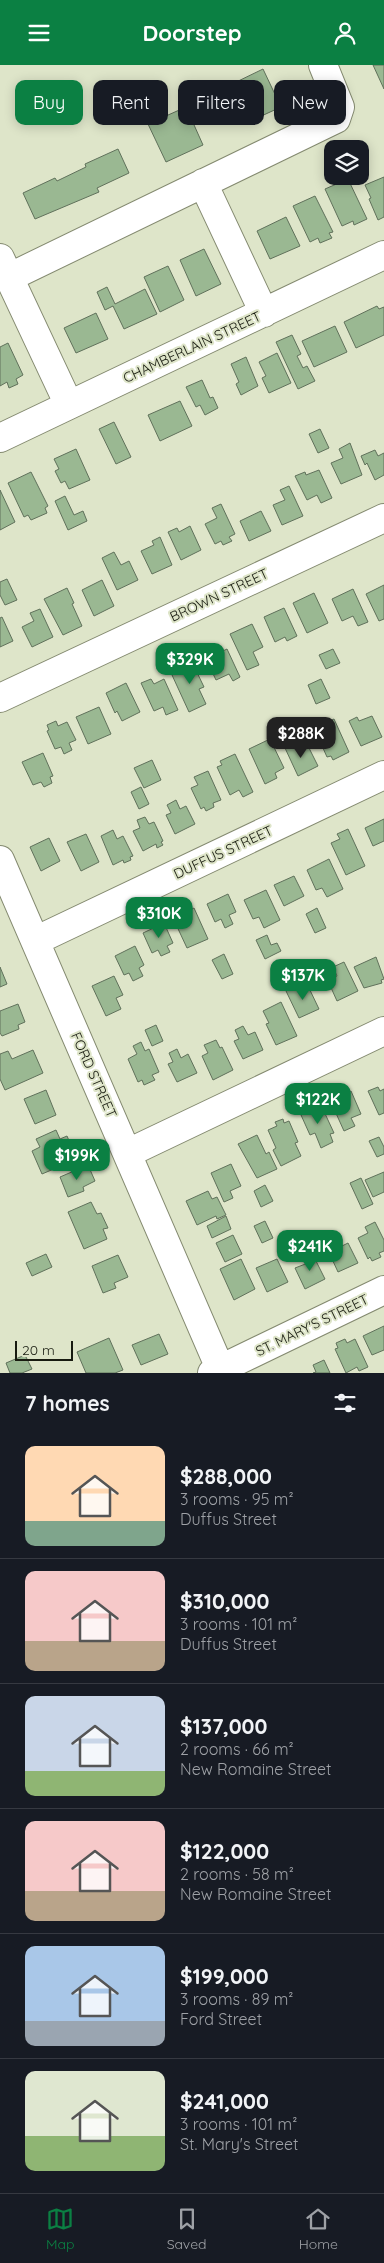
<!DOCTYPE html>
<meta charset="utf-8">
<style>
body{margin:0;font-family:Quicksand,sans-serif;background:#20242c;color:#f1f3f6;height:100vh;display:flex;flex-direction:column;font-size:19px;white-space:nowrap}
*{box-sizing:border-box;margin:0}
p{font-size:16px;color:#9ea1a6}
.icon{flex:none;width:28px;height:28px;fill:none;stroke:currentColor;stroke-width:2;stroke-linecap:round;stroke-linejoin:round}
.map{position:relative;height:1308px;overflow:hidden}
.drawer{display:flex;flex-direction:column;background:#171b24;flex:1}
.drawer>*{flex:none}
.banner{position:absolute;left:15px;top:15px;width:355px;height:45px;display:flex;gap:10px}
.tools{position:absolute;left:324px;top:75px;display:grid;gap:10px}
.tools a{display:grid;place-items:center;width:45px;height:45px;border-radius:10px;background:#171b24;box-shadow:0 2px 12px #0003;font-size:25px}
.scale{position:absolute;left:15px;bottom:12px;width:58px;box-sizing:border-box;padding-left:5px;border:2px solid #181b10;border-top:0;font-size:14px;line-height:18px;white-space:nowrap;color:#181b10;-webkit-text-stroke:4px #dee5c9;paint-order:stroke}
.price{position:absolute;translate:-50% -42px;padding:0 11px;border-radius:10px;background:#0b8043;color:#fff;font-size:16px;line-height:32px;filter:drop-shadow(0 1px 2px #0008)}
.price::after{content:'';position:absolute;left:50%;top:30px;width:15px;height:11px;margin-left:-8px;background:inherit;clip-path:polygon(0 0,100% 0,50% 100%)}
.price.on{background:#222;color:#fff}
ul{padding:0;list-style:none}
li{display:flex;align-items:center;gap:15px;height:125px;padding:0 25px}
li+li{border-top:1px solid #363941}
li span{display:grid;place-items:center;flex:none;width:140px;height:100px;border-radius:10px;color:#555}
li>.icon{margin-inline-start:auto}
span .icon{width:60px;height:60px;fill:#fffc;stroke-width:1}
li b{font-size:21px}
h2{display:flex;justify-content:space-between;align-items:center;height:60px;padding:0 25px;font-size:21px}
.chip{padding:0 18px;border-radius:10px;background:#171b24;box-shadow:0 2px 12px #0003;font-size:18px;line-height:45px}
.chip.on{background:#0b8043;color:#fff}
header{display:flex;justify-content:space-between;align-items:center;height:65px;padding:0 25px;background:#0b8043;color:#fff;font-size:22px;font-weight:800}
.tab-bar{display:flex;justify-content:space-around;align-items:center;height:70px;border-top:1px solid #363941;background:#171b24;font-size:14px;color:#9ea1a6}
.tab-bar a{display:grid;justify-items:center;gap:2px}
.tab-bar .on{color:#0b8043}
.map>svg:first-child{display:block}
</style>
<header><svg class="icon" aria-label="menu" viewBox="0 0 24 24"><path d="M4 6h16M4 12h16M4 18h16"/></svg>Doorstep<svg class="icon" aria-label="person" viewBox="0 0 24 24"><circle cx="12" cy="8" r="4"/><path d="M4 21q1-7 8-7t8 7"/></svg></header>
<div class="map">
<svg width="384" height="1308" viewBox="0 0 384 1308">
<rect width="100%" height="100%" fill="#dee5c9"/>
<path fill="#9ab892" stroke="#60715b" d="M373,0H384V24Z
M263,4L281,42L244,59L226,22Z
M186,42L203,80L166,97L148,59Z
M118,84L129,108L97,123L99,127L35,154L23,128L55,113L57,116L86,102L85,99Z
M384,112V152L378,155L369,134L371,133L365,120Z
M348,114L367,154L354,160L353,156L342,161L325,124Z
M315,131L333,167L329,168L332,173L320,178L318,173L310,177L293,141Z
M286,152L300,181L270,194L257,166Z
M204,184L221,219L196,231L180,195Z
M168,201L184,235L160,247L144,212Z
M107,222L115,239L145,224L157,249L124,264L113,241L105,245L97,227Z
M377,241L379,244L384,242V270L356,283L344,257Z
M96,248L108,274L76,288L64,263Z
M335,261L347,287L314,302L302,276Z
M292,270L301,289L297,291L303,303L307,301L315,316L298,324L276,277Z
M8,278L23,310L16,314L18,319L9,323L7,317L0,321V282Z
M277,288L291,318L269,328L262,313L266,311L259,297Z
M246,292L258,321L241,330L236,319L239,317L231,299Z
M202,315L210,333L213,332L218,343L205,350L200,340L196,342L186,322Z
M180,336L192,361L160,376L148,350Z
M114,357L131,392L116,399L99,364Z
M320,364L329,383L318,388L309,369Z
M350,378L362,410L341,419L331,398L343,393L339,384Z
M76,384L90,415L69,424L65,416L61,418L55,406L59,404L54,394Z
M375,385L378,391L384,388V410L375,415L367,398L365,400L361,391Z
M319,405L332,433L321,438L317,430L307,435L295,411L305,407L306,410Z
M31,407L48,441L45,443L47,448L31,455L28,450L24,452L8,418Z
M289,421L303,451L282,460L273,440L285,435L280,425Z
M0,425L15,457L0,465Z
M65,431L74,450L83,446L87,456L68,465L55,436Z
M221,439L235,469L229,472L232,476L223,480L221,476L215,479L205,459L217,453L212,443Z
M261,446L271,466L249,476L240,456Z
M190,461L201,485L181,495L168,467L177,463L179,467Z
M160,472L172,500L152,509L141,486L154,480L152,476Z
M114,487L121,500L129,496L138,515L117,525L102,493Z
M7,514L17,535L5,540L0,530V517Z
M102,515L114,541L94,551L82,525Z
M384,520V554L379,556L366,529Z
M67,523L74,538L72,539L82,561L63,570L44,534Z
M353,524L368,557L358,561L353,551L342,556L332,534Z
M314,528L328,558L307,568L293,538Z
M284,543L297,571L287,576L285,572L275,577L264,552Z
M40,544L53,572L32,582L22,562L34,556L30,548Z
M2,552L13,576L0,582V553Z
M252,559L263,582L253,587L259,600L247,605L230,569Z
M227,584L240,612L233,616L229,609L216,615L206,594L211,592L210,590L216,587L217,589Z
M333,584L340,598L326,604L319,590Z
M190,593L204,622L199,624L206,639L189,647L172,610L182,606L178,599Z
M151,614L154,619L164,614L178,645L166,650L163,642L154,646L141,618Z
M321,614L330,633L316,639L308,620Z
M126,618L140,647L122,656L117,646L115,648L106,628Z
M99,642L111,669L88,679L76,652Z
M372,651L382,672L361,681L349,656L357,652L359,656Z
M334,654L349,687L333,695L331,691L327,692L314,663Z
M56,656L58,661L67,657L76,675L69,678L72,685L64,689L61,682L55,684L47,666L49,665L47,660Z
M270,674L284,703L275,708L277,713L265,719L249,684Z
M294,679L297,683L307,679L318,701L298,711L285,683Z
M43,688L53,711L50,712L52,718L44,722L41,717L33,720L22,697Z
M235,689L253,727L243,732L239,725L230,730L217,702L222,700L220,696Z
M152,695L161,715L144,723L134,703Z
M208,706L221,735L213,738L214,742L206,746L204,742L201,744L191,723L198,720L194,712Z
M141,722L149,739L139,744L131,727Z
M176,735L180,744L186,741L195,759L175,769L166,750L171,748L167,740Z
M145,752L149,759L154,757L163,776L161,777L163,780L157,783L156,779L143,786L133,766L140,763L137,755Z
M384,754V776L373,781L365,763Z
M348,764L365,801L346,810L331,778L340,774L337,769Z
M113,765L117,774L123,771L133,791L130,792L131,795L124,798L123,795L113,800L101,771Z
M86,769L99,797L81,806L67,777Z
M49,773L60,796L41,806L30,782Z
M329,794L343,824L327,832L322,823L316,825L307,805Z
M294,811L304,831L284,841L274,820Z
M266,825L280,855L264,863L259,852L253,854L244,835Z
M228,829L236,847L229,850L233,859L225,863L221,854L215,857L207,839Z
M194,843L208,874L187,883L173,853Z
M317,843L326,863L315,868L306,849Z
M164,858L173,878L167,881L170,887L161,891L158,885L152,888L143,868Z
M267,870L271,880L277,878L281,886L265,894L256,875Z
M135,881L144,900L139,903L143,911L133,916L129,908L124,910L115,891Z
M224,889L233,909L222,914L212,895Z
M376,892L384,914L381,915L382,918L364,923L354,902Z
M344,897L358,926L337,936L328,916L337,911L333,902Z
M0,902L7,919L0,922Z
M114,911L123,930L116,933L121,944L106,951L92,921Z
M308,921L319,944L299,953L286,926L295,922L297,926Z
M281,937L297,971L276,980L266,959L269,958L263,946Z
M18,939L25,957L18,960L19,964L2,971L0,968V946Z
M156,960L163,976L152,981L145,965Z
M243,961L248,970L255,967L263,985L243,994L234,976L239,974L235,965Z
M216,975L220,983L222,982L233,1005L213,1015L202,991L208,988L204,980Z
M141,977L145,986L149,984L159,1007L152,1010L155,1015L144,1020L142,1015L138,1017L128,994L137,989L133,981Z
M177,984L181,993L188,989L197,1008L177,1017L168,999L173,997L169,988Z
M33,985L43,1008L5,1025L0,1014V989L8,986L12,994Z
M378,1022L380,1026L384,1024V1048L379,1050L368,1026Z
M46,1025L56,1050L35,1059L24,1034Z
M343,1026L344,1029L351,1026L361,1049L351,1053L355,1061L344,1066L330,1035L337,1032L336,1029Z
M321,1040L334,1068L330,1069L333,1077L321,1083L315,1068L310,1070L301,1050L305,1048L303,1044L310,1041L312,1045Z
M283,1054L284,1058L289,1056L298,1077L295,1078L301,1091L281,1101L273,1085L276,1083L268,1065L277,1061L275,1057Z
M56,1065L60,1074L67,1071L77,1094L42,1109L32,1086L40,1082L36,1074Z
M257,1070L266,1089L269,1087L277,1104L257,1113L238,1079Z
M379,1072L384,1082V1089L377,1092L369,1076Z
M231,1099L241,1121L230,1126L233,1133L224,1137L211,1108Z
M88,1100L95,1116L83,1122L84,1126L68,1132L60,1112Z
M384,1107V1127L373,1132L365,1115Z
M361,1113L373,1139L362,1144L350,1118Z
M265,1120L273,1136L261,1142L254,1126Z
M208,1126L212,1134L217,1132L226,1150L217,1154L216,1151L197,1160L186,1136Z
M91,1137L97,1149L101,1148L108,1163L103,1164L107,1174L84,1184L68,1147Z
M226,1151L231,1164L212,1173L207,1161Z
M265,1156L273,1173L262,1178L254,1161Z
M375,1157L384,1175V1186L379,1188L381,1192L372,1196L370,1192L368,1194L358,1173L368,1168L365,1162Z
M233,1170L242,1189L225,1197L216,1178Z
M333,1177L336,1184L348,1178L358,1198L338,1207L326,1181Z
M311,1186L325,1214L305,1224L295,1203L308,1198L304,1189Z
M46,1189L52,1202L32,1211L26,1198Z
M118,1190L128,1212L114,1218L116,1223L103,1228L92,1201Z
M241,1194L255,1224L234,1235L220,1204Z
M277,1194L288,1217L267,1227L256,1203Z
M384,1261V1285L372,1290L363,1271Z
M159,1269L168,1289L141,1300L132,1280Z
M109,1273L123,1305L115,1308H86L77,1287Z
M345,1274L347,1278L355,1274L368,1302L359,1306L357,1302L346,1308L335,1284L338,1283L336,1278Z
M25,1290L32,1304L22,1308H10L6,1298Z
M324,1295L330,1308H313L316,1307L313,1300Z"/>
<g fill="none" stroke-linecap="round" stroke-linejoin="round">
<g stroke="#848a70" stroke-width="30">
<path id="minor" d="M203,118L264,248
M0,193L69,340
M10,212L336,54L340,42L323,0
M0,373L384,190
M0,633L384,453
M0,795L222,1308
M35,876L384,710
M128,1088L384,966
M212,1308L384,1225"/>
</g>
<use href="#minor" stroke="#fff" stroke-width="28"/>
</g>
<g text-anchor="middle" stroke-width="4" stroke-linejoin="round" paint-order="stroke">
<g font-size="14" fill="#181b10" stroke="#dee5c9">
<text transform="translate(192 282) rotate(-25)" y="5">CHAMBERLAIN STREET</text>
<text transform="translate(219 530) rotate(-25)" y="5">BROWN STREET</text>
<text transform="translate(223 787) rotate(-25)" y="5">DUFFUS STREET</text>
<text transform="translate(94 1010) rotate(66)" y="5">FORD STREET</text>
<text transform="translate(312 1260) rotate(-26)" y="5">ST. MARY'S STREET</text>
</g>
</g>
</svg>
<div class="tools">
<a><svg class="icon" aria-label="layers" viewBox="0 0 24 24"><path d="M12 4l9 5-9 5-9-5zM3 14l9 5 9-5"/></svg></a>
</div>
<div class="scale">20 m</div>
<b class="price" style="left:190px;top:620px">$329K</b>
<b class="price on" style="left:301px;top:694px">$288K</b>
<b class="price" style="left:159px;top:874px">$310K</b>
<b class="price" style="left:303px;top:936px">$137K</b>
<b class="price" style="left:318px;top:1060px">$122K</b>
<b class="price" style="left:77px;top:1116px">$199K</b>
<b class="price" style="left:310px;top:1207px">$241K</b>
<div class="banner">
<a class="chip on">Buy</a>
<a class="chip">Rent</a>
<a class="chip">Filters</a>
<a class="chip">New</a>
</div>
</div>
<section class="drawer">
<h2>7 homes<svg class="icon" aria-label="filters" viewBox="0 0 24 24"><path d="M4 7h16M4 17h16"/><circle cx="9" cy="7" r="2"/><circle cx="15" cy="17" r="2"/></svg></h2>
<ul>
<li><span style="background:linear-gradient(#ffd9b3 75%,#7fa58c 0)"><svg class="icon" aria-label="home" viewBox="0 0 24 24"><path d="M3 11l9-7 9 7M6 9v11h12V9"/></svg></span><div><b>$288,000</b><p>3 rooms · 95 m²</p><p>Duffus Street</p></div></li>
<li><span style="background:linear-gradient(#f6c9c9 70%,#b9a48a 0)"><svg class="icon" aria-label="home" viewBox="0 0 24 24"><path d="M3 11l9-7 9 7M6 9v11h12V9"/></svg></span><div><b>$310,000</b><p>3 rooms · 101 m²</p><p>Duffus Street</p></div></li>
<li><span style="background:linear-gradient(#c9d6e8 75%,#8fb573 0)"><svg class="icon" aria-label="home" viewBox="0 0 24 24"><path d="M3 11l9-7 9 7M6 9v11h12V9"/></svg></span><div><b>$137,000</b><p>2 rooms · 66 m²</p><p>New Romaine Street</p></div></li>
<li><span style="background:linear-gradient(#f6c9c9 70%,#b9a48a 0)"><svg class="icon" aria-label="home" viewBox="0 0 24 24"><path d="M3 11l9-7 9 7M6 9v11h12V9"/></svg></span><div><b>$122,000</b><p>2 rooms · 58 m²</p><p>New Romaine Street</p></div></li>
<li><span style="background:linear-gradient(#a9c7e8 75%,#9aa5b1 0)"><svg class="icon" aria-label="home" viewBox="0 0 24 24"><path d="M3 11l9-7 9 7M6 9v11h12V9"/></svg></span><div><b>$199,000</b><p>3 rooms · 89 m²</p><p>Ford Street</p></div></li>
<li><span style="background:linear-gradient(#dfe7d0 65%,#8fb573 0)"><svg class="icon" aria-label="home" viewBox="0 0 24 24"><path d="M3 11l9-7 9 7M6 9v11h12V9"/></svg></span><div><b>$241,000</b><p>3 rooms · 101 m²</p><p>St. Mary's Street</p></div></li>
</ul>
</section>
<nav class="tab-bar">
<a class="on"><svg class="icon" aria-label="map" viewBox="0 0 24 24"><path d="M3 6l6-2 6 2 6-2v14l-6 2-6-2-6 2zM9 4v14M15 6v14"/></svg>Map</a>
<a><svg class="icon" aria-label="saved" viewBox="0 0 24 24"><path d="M7 4h10v16l-5-4-5 4z"/></svg>Saved</a>
<a><svg class="icon" aria-label="home" viewBox="0 0 24 24"><path d="M3 11l9-7 9 7M6 9v11h12V9"/></svg>Home</a>
</nav>
